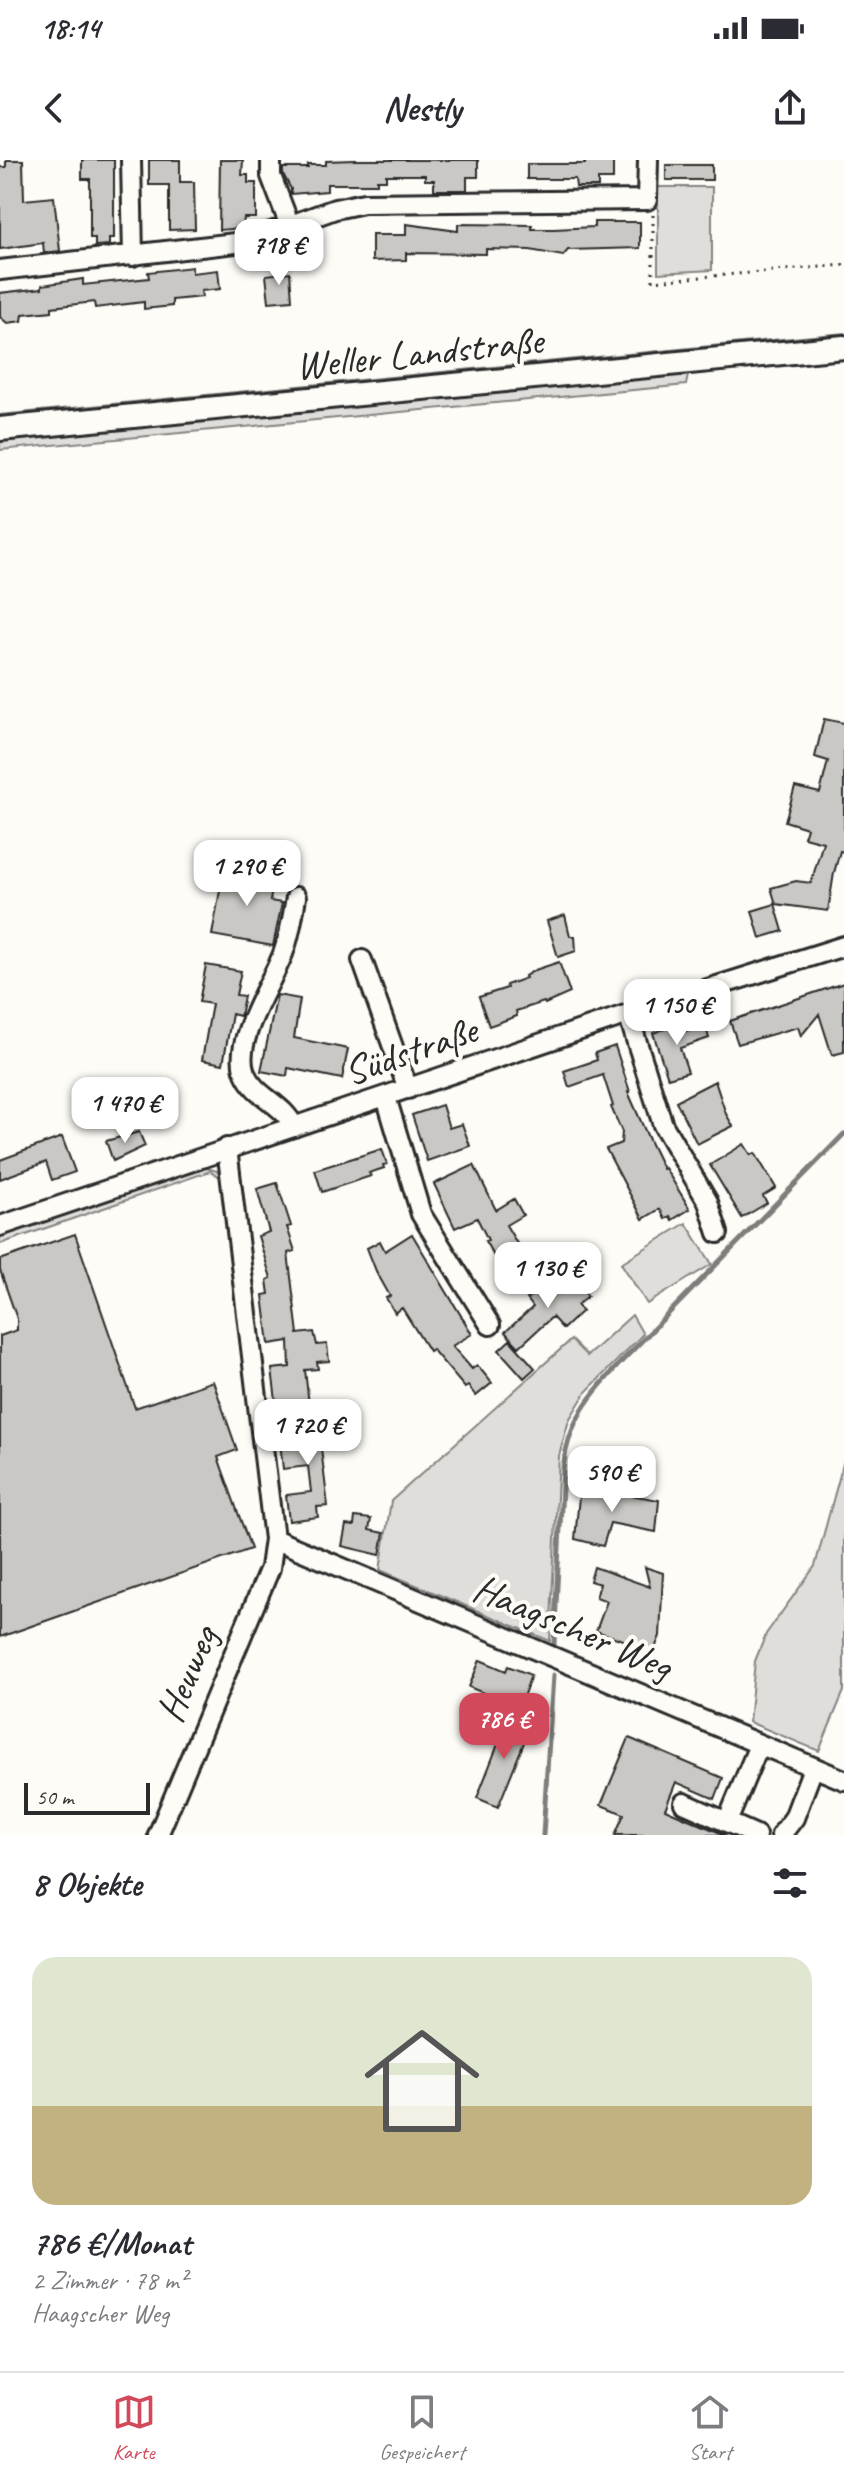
<!DOCTYPE html>
<html lang="de">
<meta charset="utf-8">
<style>
body{margin:0;font-family:Caveat,sans-serif;background:#f7f7f7;color:#2b2b33;height:100vh;display:flex;flex-direction:column;font-size:30px;white-space:nowrap}
*{box-sizing:border-box;margin:0}
p{font-size:26px;color:#7c7c81}
.icon{flex:none;width:44px;height:44px;fill:none;stroke:currentColor;stroke-width:2;stroke-linecap:round;stroke-linejoin:round}
.map{position:relative;height:1675px;overflow:hidden}
.panel{display:flex;flex-direction:column;background:#fff;flex:1}
.panel>*{flex:none}
.scale{position:absolute;left:24px;bottom:20px;width:126px;box-sizing:border-box;padding-left:8px;border:4px solid #2b2b2b;border-top:0;font-size:22px;line-height:28px;white-space:nowrap;color:#2b2b2b;-webkit-text-stroke:6px #fdfcf7;paint-order:stroke}
.price{position:absolute;translate:-50% -68px;padding:0 18px;border-radius:16px;background:#fff;color:#222;font-size:26px;line-height:52px;filter:drop-shadow(0 2px 4px #0008)}
.price::after{content:'';position:absolute;left:50%;top:48px;width:24px;height:18px;margin-left:-12px;background:inherit;clip-path:polygon(0 0,100% 0,50% 100%)}
.price.active{background:#d1495b;color:#fff}
ul{padding:0;list-style:none}
li{display:grid;align-content:center;gap:16px;height:424px;padding:0 32px}
li span{display:grid;place-items:center;height:248px;border-radius:24px;color:#555}
li>.icon{margin-inline-start:auto}
span .icon{width:144px;height:144px;fill:#fffc;stroke-width:1}
li b{font-size:34px}
h2{display:flex;justify-content:space-between;align-items:center;height:96px;padding:0 32px;font-size:34px}
.status{display:flex;justify-content:space-between;align-items:center;height:56px;padding:0 40px;background:#fff;direction:ltr}
.status svg{height:22px;fill:currentColor}
header{display:flex;justify-content:space-between;align-items:center;height:104px;padding:0 32px;background:#fff;font-size:36px;font-weight:700}
.menu{display:flex;justify-content:space-around;align-items:center;height:112px;border-top:2px solid #e1e1e2;background:#fff;font-size:22px;color:#7c7c81}
.menu a{display:grid;justify-items:center;gap:4px}
.menu .active{color:#d1495b}
.map>svg:first-child{display:block}
</style>
<div class="status"><b>18:14</b><svg viewBox="0 0 49 12"><path d="M0 12V9h3v3zM5 12V6h3v6zM10 12V3h3v9zM15 12V0h3v12zM26 1h20v11H26zM47 4h2v5h-2z"/></svg></div>
<header><svg class="icon" aria-label="back" viewBox="0 0 24 24"><path d="M15 5l-7 7 7 7"/></svg>Nestly<svg class="icon" aria-label="share" viewBox="0 0 24 24"><path d="M12 15V3M7 8l5-5 5 5M5 13v7h14v-7"/></svg></header>
<div class="map">
<svg width="844" height="1675" viewBox="0 0 844 1675">
<rect width="100%" height="100%" fill="#fdfcf7"/>
<filter id="ink" filterUnits="userSpaceOnUse"><feTurbulence type="fractalNoise" baseFrequency=".0125" numOctaves="2"/><feDisplacementMap in="SourceGraphic" scale="16" xChannelSelector="R" yChannelSelector="G"/><feConvolveMatrix kernelMatrix="1 2 1 2 8 2 1 2 1" color-interpolation-filters="sRGB"/></filter>
<g filter="url(#ink)">
<path fill="#dfdeda" stroke="#858482" stroke-width="2" d="M658,27H712V110L658,113Z
M844,173V178L0,259V255Z
M689,210L686,225L0,290V278Z
M202,1007L218,1011L222,1018L210,1011L0,1084V1075Z
M686,1063L712,1104L647,1144L621,1103Z
M632,1155L643,1174L586,1232L569,1260L559,1296L550,1481L380,1410L391,1341L571,1180L587,1196Z
M844,1300V1531L819,1591L749,1562L755,1501L766,1474L815,1406Z"/>
<g fill="none" stroke-linecap="round" stroke-linejoin="round">
<path stroke="#7e7d7b" stroke-width="5" d="M554,1484L563,1308C569,1259 589,1237 621,1202L844,974
M543,1675L553,1515"/>
</g>
<path fill="#c9c8c4" stroke="#2b2b2b" stroke-width="2" d="M6,0H23L24,40L54,37L60,91L44,93L43,83L0,89V7H6Z
M82,0H114V78H109V85L95,86V78H90V19H82Z
M149,0H180V22H194L195,69L169,70V25H149Z
M220,0H243L242,15H248V23H256V58H244L243,68L219,70Z
M355,0H478V17H467V30H434V20H425V15H386V20H377V24H327V31L291,34V29L283,14V8H308V5H326V1Z
M585,0H613V19H598V27H576L575,19H527V4H585Z
M666,5H712V20H666Z
M594,62H640V88L568,90L563,96L530,90L486,89V94L406,93V100L372,101V75H406V64L458,71V64L532,65V69H554L594,67Z
M192,107V113L218,110L220,129L201,131L202,137L172,140V146L144,149V142L95,148L94,142L52,147V151L23,154L22,161L7,163L0,157V133L42,128V125L83,119V125L149,118L148,112Z
M290,112L292,140L269,142L266,115Z
M824,559L844,563V692L840,691L834,713L828,751L776,744L771,728L796,721L811,723L823,682L804,677L807,668L785,661L795,627L820,633L828,601L815,597Z
M224,708L274,717L270,741L282,743L273,786L212,775Z
M775,744L783,771L760,778L752,751Z
M565,755L570,776H575L576,791L558,797L547,761Z
M559,802L570,833L545,844L544,842L516,851L517,856L489,866L479,837L507,828L506,825L526,818L525,816L535,810Z
M206,805L241,811L236,835L244,836L240,856L232,854L223,904L202,900L212,844L199,842Z
M844,823V892L832,895L819,854L801,876L798,867L738,884L730,861Z
M277,835L300,839L294,878L348,889L342,919L288,908L287,916L261,911Z
M705,865L709,878L680,888L688,912L668,918L653,873L673,866L676,874Z
M615,886L630,932H628L650,982L663,1009L665,1008L690,1049L672,1060L670,1056L665,1059L660,1049L643,1059L606,989L621,983L622,972L611,947L613,946L603,915L569,927L564,911L597,900L595,893Z
M715,921L726,954L733,966L697,984L676,941Z
M442,945L449,968L462,964L470,986L427,1001L412,955Z
M139,972L145,986L113,1001L106,981Z
M62,977L75,1012L52,1020L46,1002L0,1019V1000Z
M744,984L751,995L755,993L776,1028L763,1036L767,1043L742,1058L710,1005Z
M382,989L387,1004L383,1005L384,1008L369,1013L371,1016L322,1032L315,1010Z
M474,1005L496,1050L514,1039L523,1055L506,1065L532,1109L510,1123L485,1081L488,1080L477,1058L455,1068L434,1024Z
M277,1023L291,1066L287,1067L295,1091L288,1093L298,1174L314,1172L317,1185L327,1184L329,1201L317,1202L318,1209L305,1210L310,1253L278,1257L272,1209L290,1207L289,1181L269,1184L263,1135L269,1134L267,1120L271,1118L258,1076L269,1072L257,1029Z
M75,1074L135,1248L213,1221L237,1290L218,1297L251,1389L0,1477V1176L17,1170V1159L0,1110V1100Z
M412,1074L472,1174L452,1186L472,1209L477,1205L492,1223L476,1236L468,1226L465,1228L432,1189L429,1191L402,1148L395,1153L386,1138L390,1136L376,1111L367,1088L380,1081L385,1091Z
M572,1119L588,1136L577,1145L582,1151L563,1169L552,1157L519,1187L505,1172L533,1147L527,1139L543,1125L549,1132L563,1120L567,1124Z
M510,1180L535,1208L524,1218L499,1190Z
M328,1252L331,1279L320,1280L328,1346L317,1347L318,1357L289,1361L286,1335L311,1332L308,1306L283,1309L280,1282L307,1279L305,1254Z
M580,1326L659,1340L656,1372L610,1363L603,1386L575,1379Z
M355,1357L371,1359L369,1370L384,1373L380,1395L342,1386L346,1365L354,1366Z
M594,1407L650,1427L645,1407L663,1413L660,1476L651,1498L624,1488L626,1481L596,1471L607,1441L596,1437L600,1424L590,1421Z
M480,1500L506,1511L508,1506L531,1515L519,1548L469,1527Z
M509,1556L531,1565L498,1647L477,1638Z
M629,1578L723,1618L715,1639L676,1622L665,1649L725,1675H615L624,1654L601,1645Z"/>
<g fill="none" stroke-linecap="round" stroke-linejoin="round">
<g stroke="#2b2b2b" stroke-width="24">
<path id="minor" d="M131,0L133,96
M271,0V16L290,66
M0,110L244,82L335,49L364,43L647,40L648,0
M362,800L408,929
M628,854L663,965L708,1042L718,1073
M386,937L421,1054L490,1165
M294,967C283,943 255,937 245,913C232,880 273,822 284,791C290,774 293,756 296,737
M0,1066L628,854L844,786
M274,1379L844,1620
M684,1643L756,1675
M727,1662L759,1585
M158,1675L270,1408L274,1379L227,988
M781,1675L794,1658L813,1608"/>
</g>
<g stroke="#2b2b2b" stroke-width="28">
<path id="major" d="M0,269L844,187"/>
</g>
<path stroke="#2b2b2b" stroke-width="3" stroke-dasharray="2 6" stroke-linecap="butt" d="M653,55V121L844,105"/>
<use href="#minor" stroke="#fdfcf7" stroke-width="18"/>
<use href="#major" stroke="#fdfcf7" stroke-width="22"/>
</g>
</g>
<g text-anchor="middle" stroke-width="8" stroke-linejoin="round" paint-order="stroke">
<g font-size="40" fill="#2b2b2b" stroke="#fdfcf7">
<text transform="translate(419 192) rotate(-6)" y="14">Weller Landstraße</text>
<text transform="translate(410 890) rotate(-19)" y="14">Südstraße</text>
<text transform="translate(573 1466) rotate(23)" y="14">Haagscher Weg</text>
<text transform="translate(186 1514) rotate(-67)" y="14">Heuweg</text>
</g>
</g>
</svg>
<div class="scale">50 m</div>
<b class="price" style="left:279px;top:127px">718 €</b>
<b class="price" style="left:247px;top:748px">1 290 €</b>
<b class="price" style="left:677px;top:887px">1 150 €</b>
<b class="price" style="left:125px;top:985px">1 470 €</b>
<b class="price" style="left:548px;top:1150px">1 130 €</b>
<b class="price" style="left:308px;top:1307px">1 720 €</b>
<b class="price" style="left:612px;top:1354px">590 €</b>
<b class="price active" style="left:504px;top:1601px">786 €</b>
</div>
<section class="panel">
<h2>8 Objekte<svg class="icon" aria-label="filters" viewBox="0 0 24 24"><path d="M4 7h16M4 17h16"/><circle cx="9" cy="7" r="2"/><circle cx="15" cy="17" r="2"/></svg></h2>
<ul>
<li><span style="background:linear-gradient(#dfe7d0 60%,#c2b280 0)"><svg class="icon" aria-label="home" viewBox="0 0 24 24"><path d="M3 11l9-7 9 7M6 9v11h12V9"/></svg></span><div><b>786 €/Monat</b><p>2 Zimmer · 78 m²</p><p>Haagscher Weg</p></div></li>
</ul>
</section>
<nav class="menu">
<a class="active"><svg class="icon" aria-label="map" viewBox="0 0 24 24"><path d="M3 6l6-2 6 2 6-2v14l-6 2-6-2-6 2zM9 4v14M15 6v14"/></svg>Karte</a>
<a><svg class="icon" aria-label="saved" viewBox="0 0 24 24"><path d="M7 4h10v16l-5-4-5 4z"/></svg>Gespeichert</a>
<a><svg class="icon" aria-label="home" viewBox="0 0 24 24"><path d="M3 11l9-7 9 7M6 9v11h12V9"/></svg>Start</a>
</nav>
